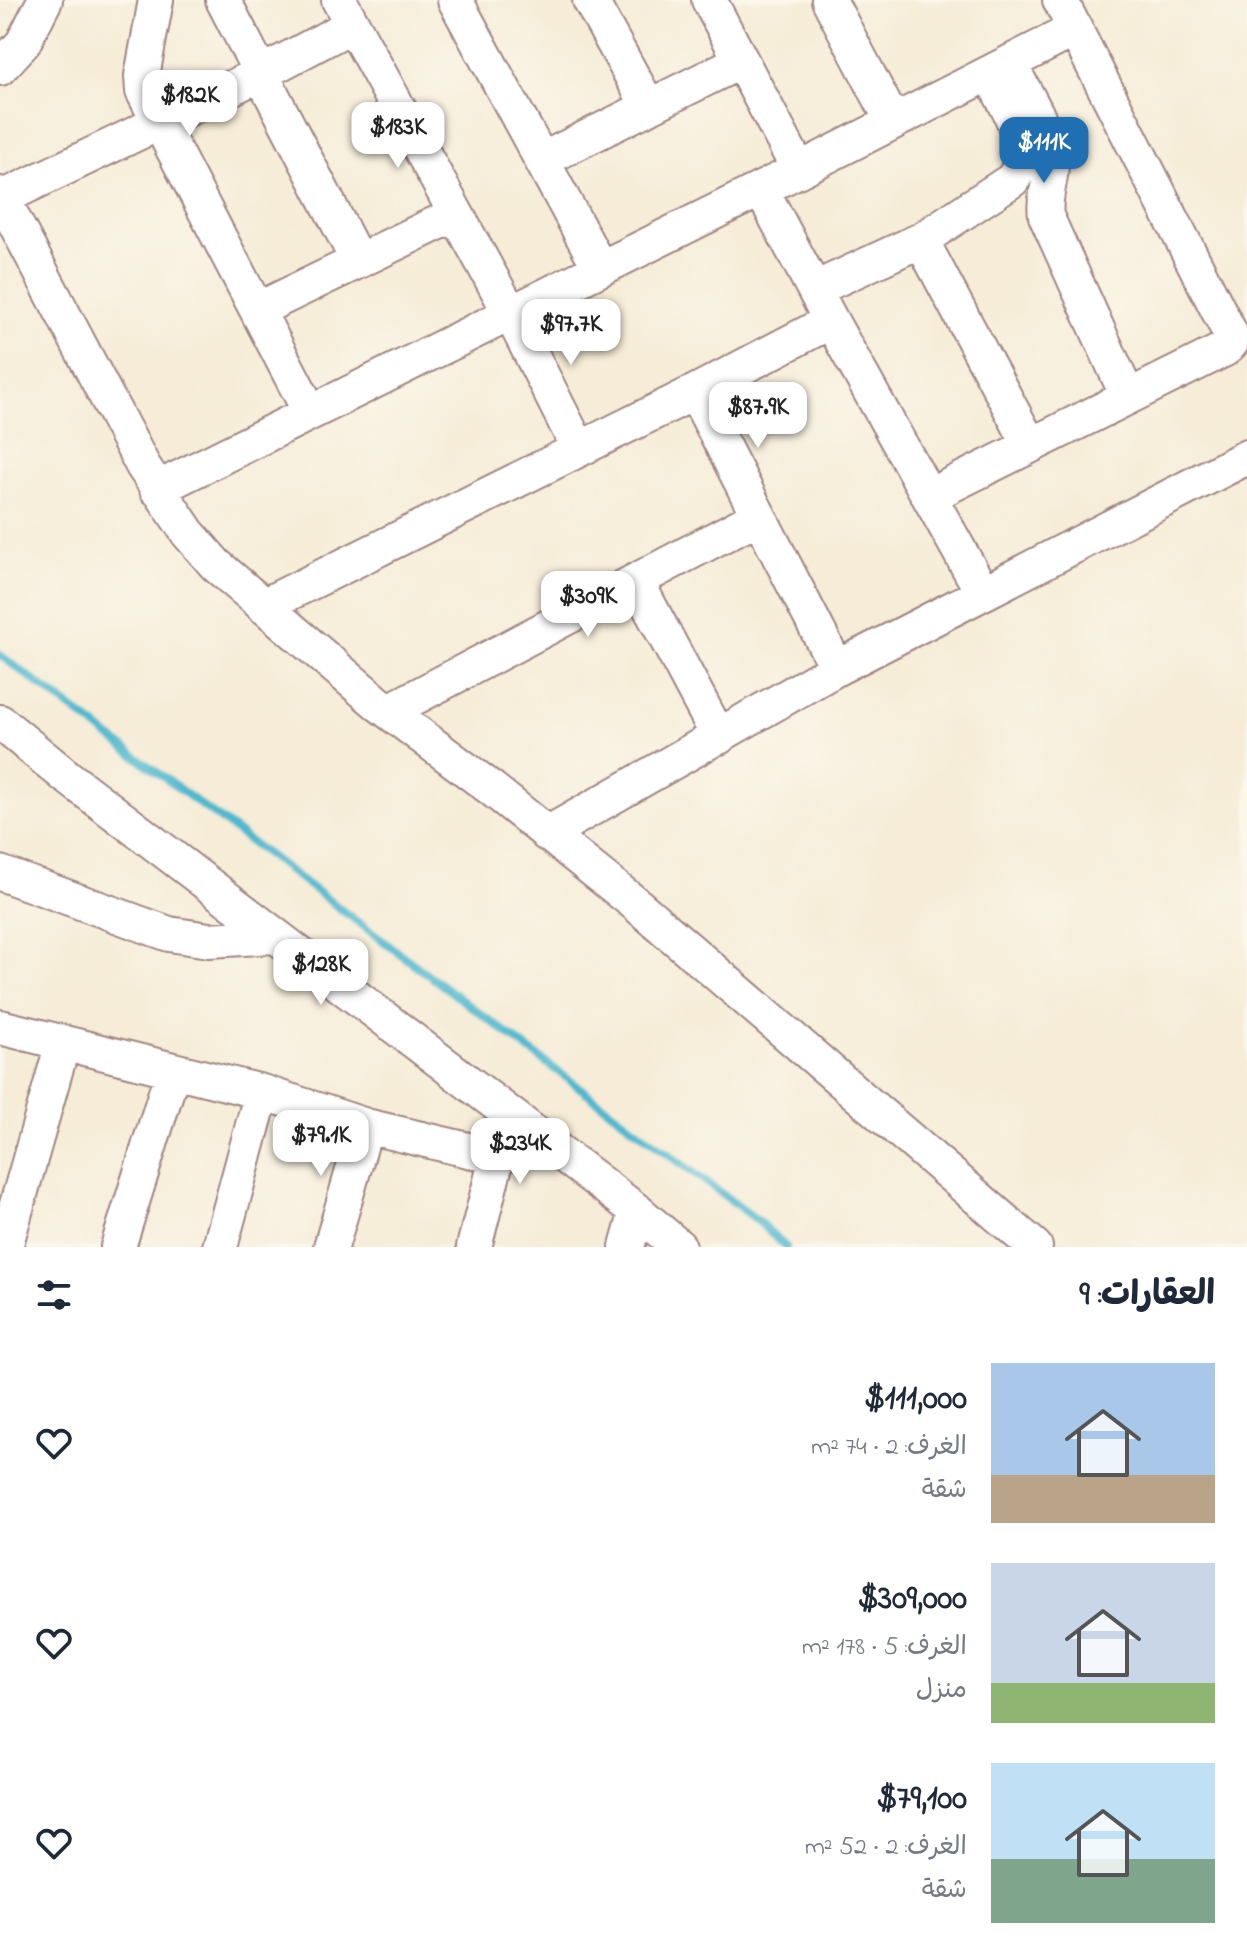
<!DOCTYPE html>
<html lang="ar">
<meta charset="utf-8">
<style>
body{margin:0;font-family:"Indie Flower","Playpen Sans Arabic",sans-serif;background:#f6f6f7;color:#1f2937;direction:rtl;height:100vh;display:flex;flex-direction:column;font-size:30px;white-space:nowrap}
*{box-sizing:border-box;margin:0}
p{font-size:26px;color:#747a83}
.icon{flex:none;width:44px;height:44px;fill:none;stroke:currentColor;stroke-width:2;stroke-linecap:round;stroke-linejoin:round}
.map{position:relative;height:1247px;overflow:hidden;direction:ltr}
.side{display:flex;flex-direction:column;background:#fff;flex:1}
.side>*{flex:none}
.price{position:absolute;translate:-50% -68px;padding:0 18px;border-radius:16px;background:#fff;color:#222;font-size:26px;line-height:52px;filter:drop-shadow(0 2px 4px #0008)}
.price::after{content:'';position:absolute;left:50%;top:48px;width:24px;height:18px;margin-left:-12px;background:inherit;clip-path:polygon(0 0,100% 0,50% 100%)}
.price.selected{background:#1f6fb2;color:#fff}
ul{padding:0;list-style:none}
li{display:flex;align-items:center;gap:24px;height:200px;padding:0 32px}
li span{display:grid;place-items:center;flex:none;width:224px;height:160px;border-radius:0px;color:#555}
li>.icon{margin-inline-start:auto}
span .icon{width:96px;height:96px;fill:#fffc;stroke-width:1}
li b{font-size:34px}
h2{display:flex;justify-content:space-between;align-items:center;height:96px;padding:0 32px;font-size:34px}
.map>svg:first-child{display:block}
</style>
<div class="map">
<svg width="1247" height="1247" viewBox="0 0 1247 1247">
<rect width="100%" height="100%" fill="#fbf7ec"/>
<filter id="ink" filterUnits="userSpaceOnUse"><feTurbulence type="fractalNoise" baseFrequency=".0125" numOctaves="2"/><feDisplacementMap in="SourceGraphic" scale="16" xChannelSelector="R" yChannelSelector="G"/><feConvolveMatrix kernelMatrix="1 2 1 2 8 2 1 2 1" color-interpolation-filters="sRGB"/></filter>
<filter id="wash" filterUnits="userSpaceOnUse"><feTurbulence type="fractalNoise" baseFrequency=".006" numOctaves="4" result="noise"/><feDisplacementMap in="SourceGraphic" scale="32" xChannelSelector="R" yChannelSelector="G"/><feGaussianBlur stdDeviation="1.8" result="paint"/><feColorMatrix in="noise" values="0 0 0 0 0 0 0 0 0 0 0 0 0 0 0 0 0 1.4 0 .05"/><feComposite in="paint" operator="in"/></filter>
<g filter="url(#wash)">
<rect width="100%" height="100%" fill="#f6ecd7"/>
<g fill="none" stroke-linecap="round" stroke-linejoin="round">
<path stroke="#50b8ce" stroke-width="8" d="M0,655L757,1220L786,1247"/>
</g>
</g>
<g filter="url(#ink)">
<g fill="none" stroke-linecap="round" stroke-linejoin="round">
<g stroke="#a08681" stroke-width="38">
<path id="minor" d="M156,0L142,76L143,91L310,412
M223,0L358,261
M339,0L510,312L579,449
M455,0L600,268
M590,0L649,107
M709,0L799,170
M829,0L893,122
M1009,63C1024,93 1048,127 1051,160C1052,180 1043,197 1046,216L1128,397
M0,68L23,43L45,0
M542,160L741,61
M0,194L143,466L188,533L216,565L380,705L492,789L637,905L1035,1247
M2,198L260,74L352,25
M921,240L1012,180C1033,155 1014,118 1000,93
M815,289L921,240L1030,445
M257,310L456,214
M831,321L983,593L837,668
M695,392L831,321L761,189
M157,489L799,170L1076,29
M929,496L1225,349L1231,343V335L1060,0
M636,581L719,737
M983,593L1247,457
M263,606L695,392L837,668L547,834
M389,711L759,516
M0,722L66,776L637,1211L679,1247
M0,873L169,934L209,940L275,936
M0,1027L262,1092L366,1126L498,1157
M5,1247L63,1043
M118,1247L173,1070
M220,1247L262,1092
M331,1247L366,1126
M474,1247L503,1135
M627,1247L637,1211"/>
</g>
<use href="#minor" stroke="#fff" stroke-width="34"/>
</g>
</g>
</svg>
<b class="price" style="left:190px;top:138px">$182K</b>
<b class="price" style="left:398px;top:170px">$183K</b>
<b class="price selected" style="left:1044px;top:185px">$111K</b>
<b class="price" style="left:571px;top:367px">$97.7K</b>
<b class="price" style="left:758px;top:450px">$87.9K</b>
<b class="price" style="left:588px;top:639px">$309K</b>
<b class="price" style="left:321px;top:1007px">$128K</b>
<b class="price" style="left:321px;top:1178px">$79.1K</b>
<b class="price" style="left:520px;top:1186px">$234K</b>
</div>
<section class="side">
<h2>العقارات: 9<svg class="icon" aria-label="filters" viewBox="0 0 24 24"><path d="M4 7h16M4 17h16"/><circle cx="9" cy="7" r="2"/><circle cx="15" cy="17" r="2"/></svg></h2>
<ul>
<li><span style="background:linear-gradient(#a9c7e8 70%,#b9a48a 0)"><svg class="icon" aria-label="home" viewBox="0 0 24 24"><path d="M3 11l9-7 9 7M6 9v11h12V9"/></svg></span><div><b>$111,000</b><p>الغرف: 2 · 74 m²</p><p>شقة</p></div><svg class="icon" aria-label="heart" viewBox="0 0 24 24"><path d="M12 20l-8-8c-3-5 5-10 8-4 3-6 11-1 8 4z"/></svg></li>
<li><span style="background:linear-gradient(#c9d6e8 75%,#8fb573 0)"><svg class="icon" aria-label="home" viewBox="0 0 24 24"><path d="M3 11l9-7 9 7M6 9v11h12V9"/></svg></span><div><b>$309,000</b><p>الغرف: 5 · 178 m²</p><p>منزل</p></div><svg class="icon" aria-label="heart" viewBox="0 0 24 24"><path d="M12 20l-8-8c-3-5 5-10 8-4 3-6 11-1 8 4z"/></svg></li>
<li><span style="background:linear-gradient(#bfe0f5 60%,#7fa58c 0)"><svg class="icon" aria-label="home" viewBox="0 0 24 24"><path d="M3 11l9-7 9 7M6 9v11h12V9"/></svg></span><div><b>$79,100</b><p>الغرف: 2 · 52 m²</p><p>شقة</p></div><svg class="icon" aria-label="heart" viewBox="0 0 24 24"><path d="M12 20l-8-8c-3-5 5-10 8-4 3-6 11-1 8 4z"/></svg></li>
</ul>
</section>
